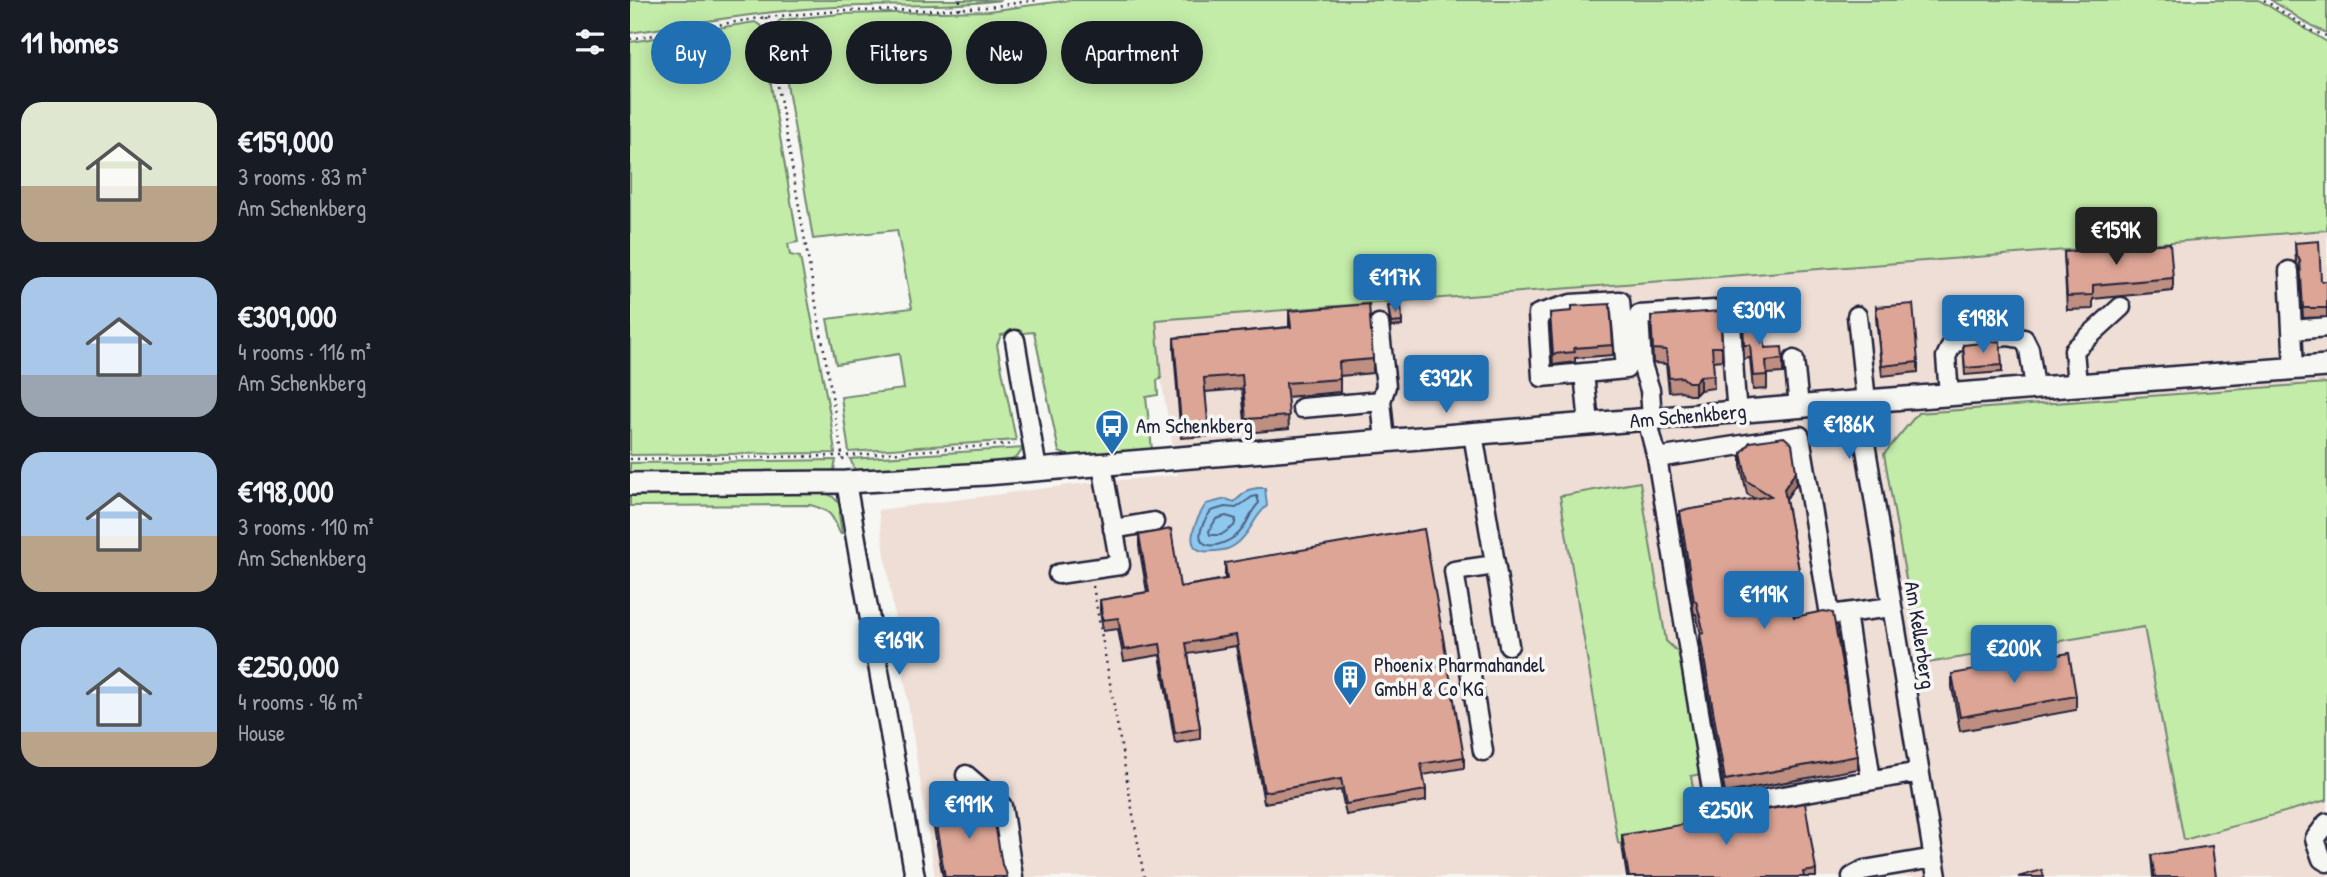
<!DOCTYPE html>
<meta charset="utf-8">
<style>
body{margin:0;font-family:"Patrick Hand",sans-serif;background:#242831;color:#f1f3f6;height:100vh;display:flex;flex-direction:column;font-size:26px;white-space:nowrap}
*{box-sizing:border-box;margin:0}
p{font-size:23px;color:#9ea1a6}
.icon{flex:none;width:38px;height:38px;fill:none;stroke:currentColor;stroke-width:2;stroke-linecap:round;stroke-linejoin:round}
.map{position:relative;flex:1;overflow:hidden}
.drawer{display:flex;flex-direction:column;background:#171b24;width:630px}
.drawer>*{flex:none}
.top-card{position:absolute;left:21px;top:21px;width:665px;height:63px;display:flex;gap:14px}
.price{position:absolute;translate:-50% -60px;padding:0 16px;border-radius:7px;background:#1f6fb2;color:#fff;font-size:23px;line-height:46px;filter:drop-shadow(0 2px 4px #0008)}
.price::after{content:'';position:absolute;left:50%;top:42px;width:21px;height:16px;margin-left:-10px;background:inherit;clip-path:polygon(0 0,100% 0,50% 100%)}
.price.selected{background:#222;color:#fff}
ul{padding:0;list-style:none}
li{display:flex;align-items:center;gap:21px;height:175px;padding:0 21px}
li span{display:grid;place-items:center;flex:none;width:196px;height:140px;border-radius:21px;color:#555}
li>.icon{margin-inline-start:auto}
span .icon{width:84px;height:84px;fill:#fffc;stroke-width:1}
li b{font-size:30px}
h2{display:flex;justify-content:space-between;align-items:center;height:84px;padding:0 21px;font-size:30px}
.tag{padding:0 24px;border-radius:32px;background:#171b24;box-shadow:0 4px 18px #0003;font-size:24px;line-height:63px}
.tag.selected{background:#1f6fb2;color:#fff}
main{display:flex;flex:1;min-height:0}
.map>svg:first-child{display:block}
</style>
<main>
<section class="drawer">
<h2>11 homes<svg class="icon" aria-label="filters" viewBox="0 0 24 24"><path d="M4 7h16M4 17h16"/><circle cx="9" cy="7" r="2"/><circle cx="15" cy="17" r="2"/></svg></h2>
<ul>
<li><span style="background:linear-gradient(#dfe7d0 60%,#b9a48a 0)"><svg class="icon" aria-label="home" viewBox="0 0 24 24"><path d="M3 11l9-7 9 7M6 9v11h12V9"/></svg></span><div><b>€159,000</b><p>3 rooms · 83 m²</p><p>Am Schenkberg</p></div></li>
<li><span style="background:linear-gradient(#a9c7e8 70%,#9aa5b1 0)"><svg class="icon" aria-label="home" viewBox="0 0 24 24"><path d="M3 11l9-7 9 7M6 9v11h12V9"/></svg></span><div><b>€309,000</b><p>4 rooms · 116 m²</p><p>Am Schenkberg</p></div></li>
<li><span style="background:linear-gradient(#a9c7e8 60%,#b9a48a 0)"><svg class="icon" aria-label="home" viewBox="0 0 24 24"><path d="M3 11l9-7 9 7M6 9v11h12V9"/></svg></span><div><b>€198,000</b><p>3 rooms · 110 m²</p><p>Am Schenkberg</p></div></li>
<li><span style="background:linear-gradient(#a9c7e8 75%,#b9a48a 0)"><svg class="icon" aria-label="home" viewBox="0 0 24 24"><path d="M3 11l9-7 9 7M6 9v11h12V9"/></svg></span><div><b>€250,000</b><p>4 rooms · 96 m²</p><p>House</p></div></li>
</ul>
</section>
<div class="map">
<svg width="1697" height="877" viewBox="0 0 1697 877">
<rect width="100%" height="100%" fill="#f6f6f2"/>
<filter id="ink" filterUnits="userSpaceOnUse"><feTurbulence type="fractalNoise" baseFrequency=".0143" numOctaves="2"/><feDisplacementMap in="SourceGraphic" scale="14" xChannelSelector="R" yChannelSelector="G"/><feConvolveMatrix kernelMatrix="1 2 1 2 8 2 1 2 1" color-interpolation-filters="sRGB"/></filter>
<g filter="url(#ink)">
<path fill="#eeded6" d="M1697,230V877H305L248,510L455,483L548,475L531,379L525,320Z"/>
<path fill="#c3eca8" stroke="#728772" stroke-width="2" d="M0,0H371C317,8 261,4 206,7C137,10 69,23 0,33Z
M441,0H1629L1697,42V230L526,320L531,379L527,380L528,395L516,397L522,449L439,456L429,452L404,332L371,335L367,345L386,440L219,452L211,397L274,389L269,354L206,364L197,319L282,308L267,230L183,239L147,23L151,20L210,14L358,11Z
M1641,0H1697V33L1683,27Z
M125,22L131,26L168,242L158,244L160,255L170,257L200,415L205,453L0,455V42Z
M1697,383V800L1554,840L1514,627L1291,664L1254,454L1288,413Z
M393,448L388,456L374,465L234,473L225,470L220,459Z
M206,460L204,470L198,474L0,475V463Z
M1010,482L1036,641L1050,654L1071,774L1061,776L1070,832L992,845L988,843L930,496Z
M186,492C200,493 205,496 212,509L209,514L212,533H210C202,514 200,510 180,505L0,506V493Z"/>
<path fill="#8fc8ef" stroke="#6386a7" stroke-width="2" d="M627,488H635L637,506C623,517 621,534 605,545C598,550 593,550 585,551C548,556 565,521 576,504L596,499L604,502L618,490Z"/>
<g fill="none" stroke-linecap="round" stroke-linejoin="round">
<path stroke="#4e6483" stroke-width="2" d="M627,496L629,503C619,512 618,526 607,535C579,556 556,544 581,511L595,507L606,508L622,497Z
M596,516L606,519L604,526L591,535H580L579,531L586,519Z"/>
<g stroke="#22223b" stroke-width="23">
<path id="minor" d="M1659,271L1664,369
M1227,316L1236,401
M749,324L756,386L751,401
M1663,330L1697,327
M385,340L407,470
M1164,360L1169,406
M954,373L996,369L990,301L941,304L908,314L912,377L954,373L959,424
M1447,384L1444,350L1491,307
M1319,394L1316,357L1323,342L1378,336L1394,339L1399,349L1405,387
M1228,401L1307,877
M672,408L751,401L755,441
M1017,419L1027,458L1170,436L1200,615L1262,607
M1022,419L1020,390L1012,365L1009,315L1100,309C1103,343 1103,377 1107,411
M843,434L879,645
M1027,458L1085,808L1289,772
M216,482L285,877
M483,529L524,522
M428,574L490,565L472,465
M1216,613L1241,780
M853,751L824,571L865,565
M336,775L372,806L383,877
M1697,823L1685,839L1692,859L1697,862
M1222,877L1234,870L1304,858"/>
</g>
<g stroke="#22223b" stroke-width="26">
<path id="major" d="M0,484L216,482L356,474L1236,401L1697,366"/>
</g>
<path stroke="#22223b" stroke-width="2.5" stroke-dasharray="2 5" stroke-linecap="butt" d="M330,0V9
M1634,0L1682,31L1697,36
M136,17L214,465
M0,39L136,17L209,11L303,10L358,7L408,0
M0,459L213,456L385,444
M463,586L514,877"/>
<use href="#minor" stroke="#f6f6f2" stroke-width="18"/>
<use href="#major" stroke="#f6f6f2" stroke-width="21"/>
</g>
<path fill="#be8e81" stroke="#22223b" stroke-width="2" d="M1665,243L1691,281H1697V317L1673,318L1670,270L1666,262Z
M1434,252L1543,278V291L1463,299V309L1437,310Z
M771,305L772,326L761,327L758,306Z
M1246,307L1288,362V372L1252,376L1246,318Z
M659,311L743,359V373L710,376V392L657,397L659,429L616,433L612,389L575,392L578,436L551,438L544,351V338L659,327Z
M920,313L983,345V355L945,358V362L923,365Z
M1021,316L1092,347V360L1083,361L1084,388L1070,390L1065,395H1058L1052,391L1039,392L1036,364L1023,363Z
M1113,322L1135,348L1153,359V373L1137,374V389L1123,390L1120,358L1114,359Z
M1333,345L1372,365V372L1335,375Z
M1111,453L1166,484L1156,499L1171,581V594L1159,596L1164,617L1228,756V769L1095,793L1070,647V634H1071L1066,614H1064L1050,525V511L1125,499L1117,494L1111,466Z
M509,535L550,587L595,579V563L834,757V768L793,775L796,790V801L716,815L711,790L634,803L606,646L558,654L570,728V739L545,743L530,655L494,661L488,629L473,631L470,611V600L517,592L509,546Z
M1322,674L1446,696V710L1330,731L1322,687Z
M303,809L372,865L377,877H313L303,823Z
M992,835L1186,870V877H997L992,845Z
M1521,855L1586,877H1523Z"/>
<path fill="#9b7469" stroke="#22223b" stroke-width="2" d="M1070,376V390L1065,395V382Z
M1166,471V484L1154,502V489Z"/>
<path fill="#dda596" stroke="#22223b" stroke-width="2" d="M1689,241L1691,281H1697V308H1673L1670,261L1666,253L1665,243Z
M1540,243L1543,278L1463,285V295L1437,296L1434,252Z
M739,304L743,359L709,362L710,379L656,383L659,416L616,419L612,375L574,378L578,422L551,424L544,338L661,327L659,311Z
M980,304L983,345L944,348L945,352L923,354L920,313L942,311V306Z
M1283,304L1288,362L1252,366L1246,307Z
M771,305L772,322L761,323L758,306Z
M1090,311L1092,347H1082L1084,375L1070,376L1065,382H1058L1052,377L1039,378L1036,350L1023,349L1021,316Z
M1133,320L1135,348L1152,347L1153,359L1136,361L1137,375L1123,376L1120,345H1114L1113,322Z
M1370,341L1372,365L1335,368L1333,345Z
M1154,437L1162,444L1166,471L1154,489L1171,581L1156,584L1164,617L1194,611L1203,613L1228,756L1095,780L1070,634L1074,633L1066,601H1064L1050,511L1141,496L1117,481L1111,453L1120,442Z
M541,529L550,587L597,579L595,563L794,529L834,757L791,764L796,790L716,804L711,779L634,792L606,635L556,643L570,728L545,733L530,644L494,650L488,618L473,620L470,600L519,592L509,535Z
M1439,653L1446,696L1330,717L1322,674Z
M361,799L372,865L376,872L377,877H315L303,809Z
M1175,803L1186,870L1173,872L1174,877H999L992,835Z
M1582,846L1586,877H1525L1521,855Z
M1412,870L1414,877H1388Z"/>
</g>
<defs>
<g id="bus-pin" transform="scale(1.75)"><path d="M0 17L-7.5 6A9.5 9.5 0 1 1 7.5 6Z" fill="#1f6fb2" stroke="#f6f6f2"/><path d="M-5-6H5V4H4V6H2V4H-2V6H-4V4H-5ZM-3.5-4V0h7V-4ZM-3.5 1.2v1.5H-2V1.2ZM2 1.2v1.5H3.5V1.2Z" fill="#fff"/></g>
<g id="building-pin" transform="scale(1.75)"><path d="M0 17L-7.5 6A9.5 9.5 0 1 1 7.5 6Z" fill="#1f6fb2" stroke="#f6f6f2"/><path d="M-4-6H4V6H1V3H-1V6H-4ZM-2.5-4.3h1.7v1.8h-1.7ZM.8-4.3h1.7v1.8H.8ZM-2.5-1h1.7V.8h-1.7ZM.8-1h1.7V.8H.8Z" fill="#fff"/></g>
</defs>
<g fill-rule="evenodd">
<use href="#bus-pin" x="482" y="426"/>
<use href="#building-pin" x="720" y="677"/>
</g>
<g text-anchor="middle" stroke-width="7" stroke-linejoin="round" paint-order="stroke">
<g font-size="21" fill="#22223b" stroke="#f6f6f2">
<text transform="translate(1058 416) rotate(-5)" y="7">Am Schenkberg</text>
<text transform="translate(1290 635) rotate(81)" y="7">Am Kellerberg</text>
</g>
<g font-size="21" fill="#22223b" stroke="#f6f6f2" text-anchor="start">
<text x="506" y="433">Am Schenkberg</text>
<text x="744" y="672">Phoenix Pharmahandel<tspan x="744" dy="24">GmbH &amp; Co KG</tspan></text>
</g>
</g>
</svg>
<b class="price selected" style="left:1486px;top:267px">€159K</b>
<b class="price" style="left:765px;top:314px">€117K</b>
<b class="price" style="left:1129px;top:347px">€309K</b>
<b class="price" style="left:1353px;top:355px">€198K</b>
<b class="price" style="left:816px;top:415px">€392K</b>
<b class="price" style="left:1219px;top:461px">€186K</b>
<b class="price" style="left:1134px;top:631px">€119K</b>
<b class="price" style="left:269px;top:677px">€169K</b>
<b class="price" style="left:1384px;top:685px">€200K</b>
<b class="price" style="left:339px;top:841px">€191K</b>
<b class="price" style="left:1096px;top:847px">€250K</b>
<div class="top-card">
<a class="tag selected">Buy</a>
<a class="tag">Rent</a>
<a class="tag">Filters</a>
<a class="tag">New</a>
<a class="tag">Apartment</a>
</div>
</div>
</main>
